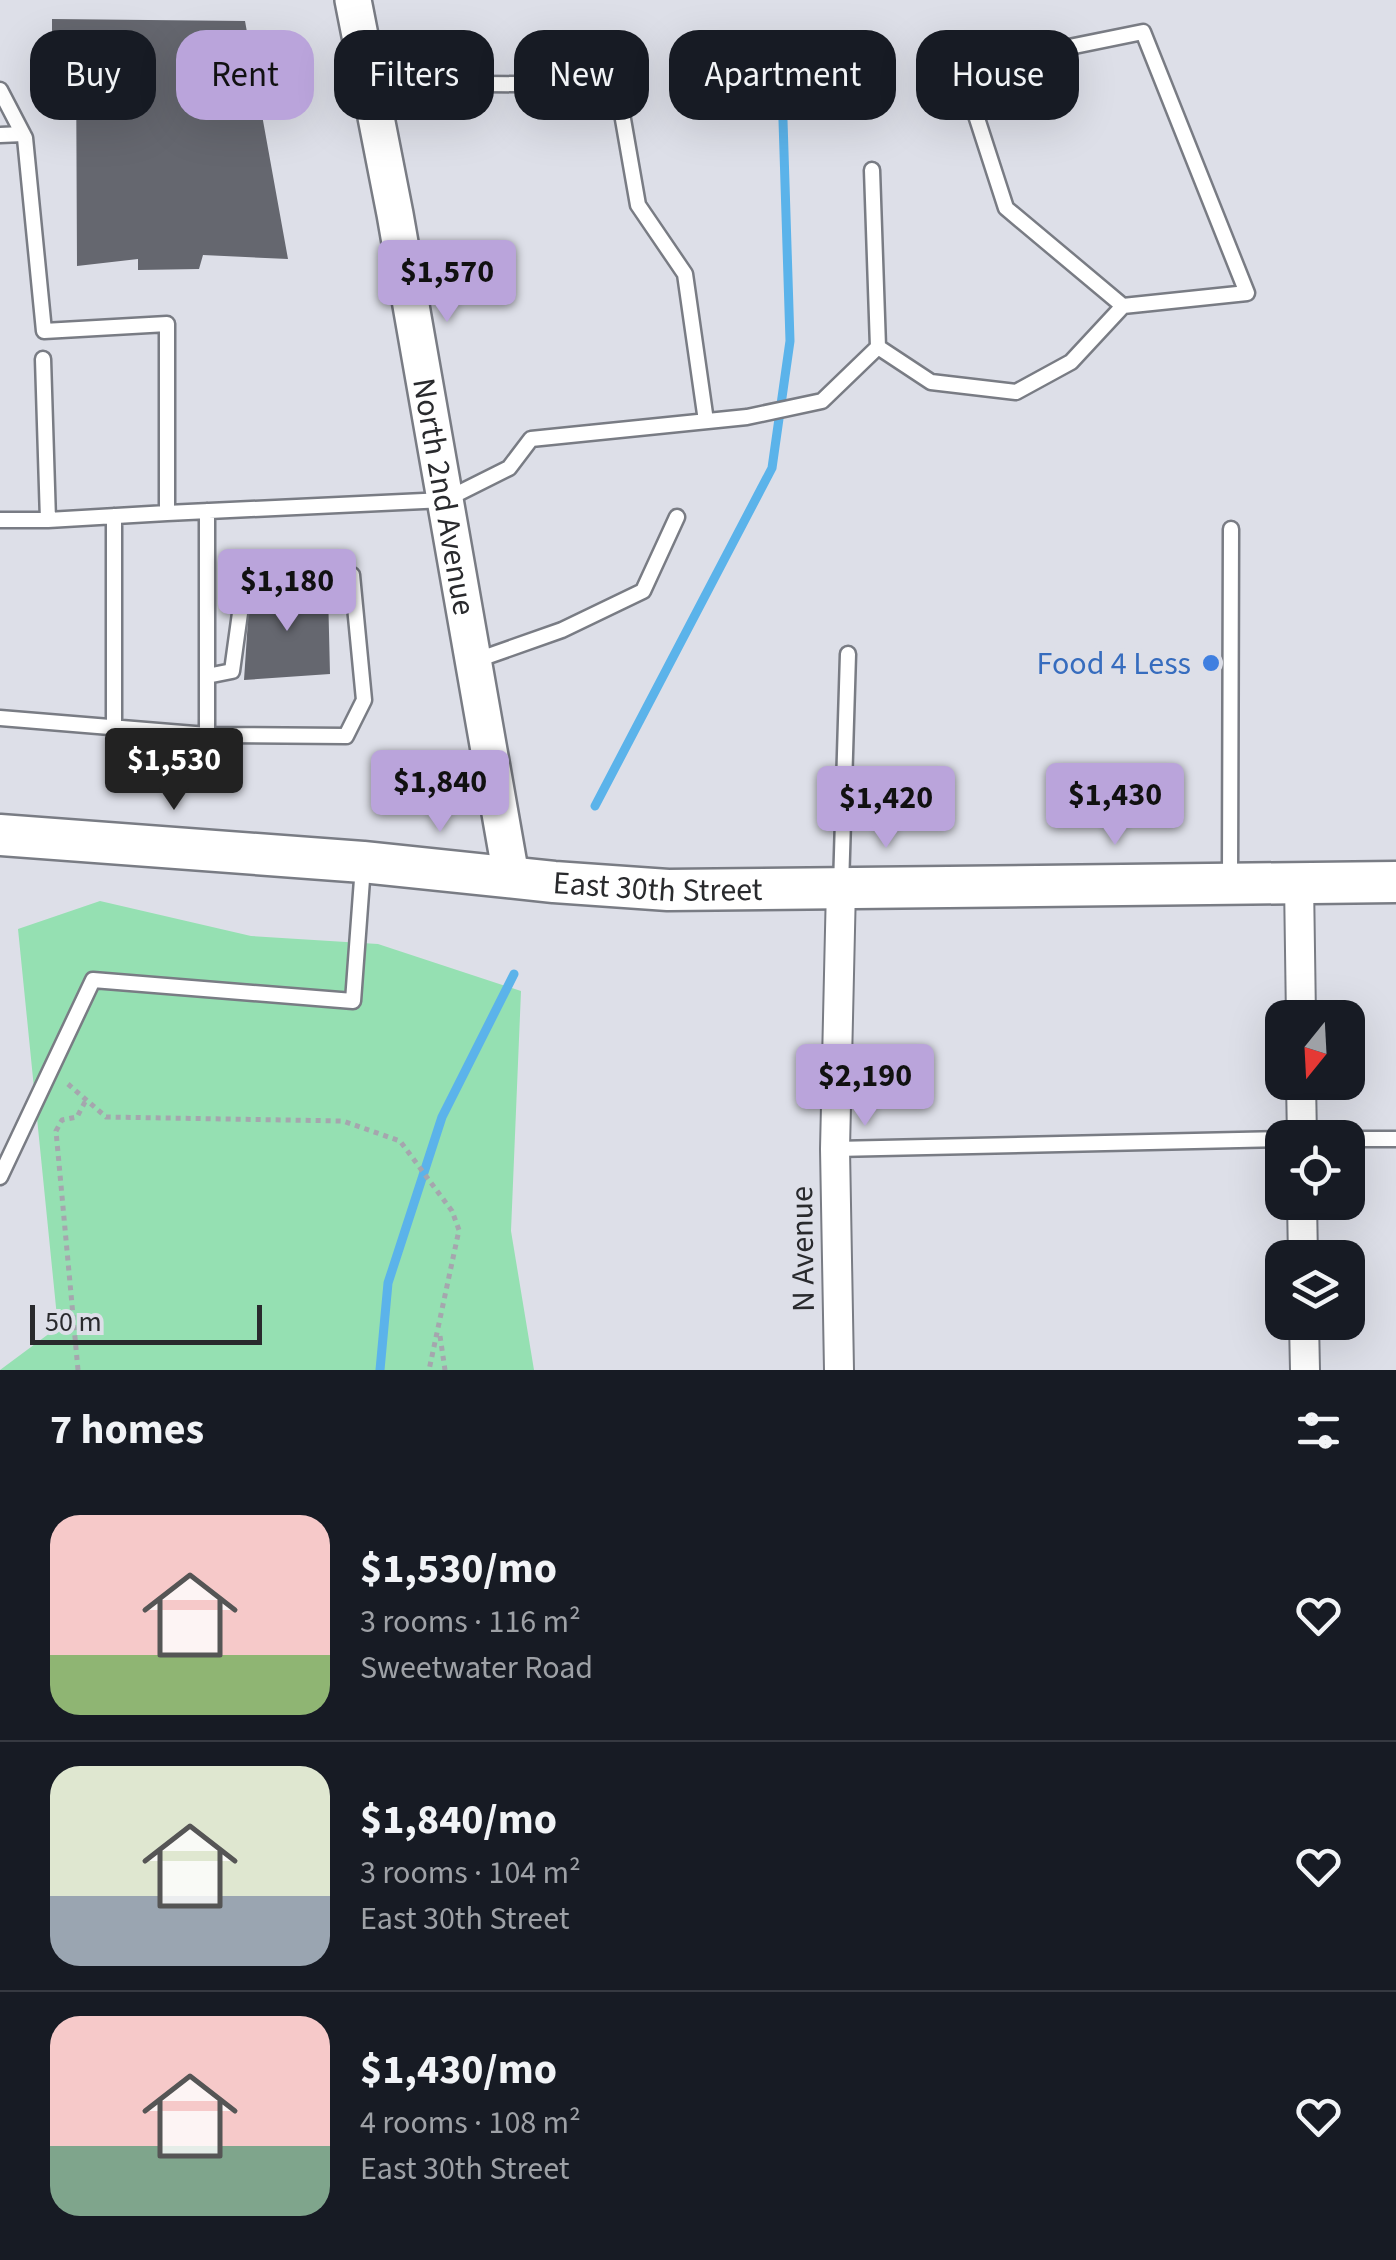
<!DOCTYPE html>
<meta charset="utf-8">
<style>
body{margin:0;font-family:"Source Sans 3",sans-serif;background:#242831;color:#f1f3f6;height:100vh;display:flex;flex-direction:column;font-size:38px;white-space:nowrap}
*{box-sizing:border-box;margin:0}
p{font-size:32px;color:#9ea1a6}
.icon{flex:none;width:55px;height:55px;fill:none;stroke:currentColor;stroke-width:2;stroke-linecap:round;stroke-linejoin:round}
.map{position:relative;height:1370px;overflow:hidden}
.sheet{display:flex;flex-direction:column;background:#171b24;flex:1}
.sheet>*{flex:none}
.hud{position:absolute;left:30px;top:30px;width:1338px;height:90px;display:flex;gap:20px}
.needle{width:65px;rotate:198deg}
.tools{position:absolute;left:1265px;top:1000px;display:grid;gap:20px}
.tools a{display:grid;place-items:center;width:100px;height:100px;border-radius:20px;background:#171b24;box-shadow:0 10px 40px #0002;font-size:50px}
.scale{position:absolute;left:30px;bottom:25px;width:232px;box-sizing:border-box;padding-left:10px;border:5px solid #292a2d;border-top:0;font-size:28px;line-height:35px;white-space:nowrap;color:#292a2d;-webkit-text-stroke:8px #dddfe8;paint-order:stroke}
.price{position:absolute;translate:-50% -85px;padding:0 22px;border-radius:10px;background:#baa4db;color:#111;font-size:32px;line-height:65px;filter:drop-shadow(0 2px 5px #0008)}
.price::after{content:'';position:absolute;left:50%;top:60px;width:30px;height:22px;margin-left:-15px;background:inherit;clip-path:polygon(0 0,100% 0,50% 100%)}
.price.on{background:#222;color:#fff}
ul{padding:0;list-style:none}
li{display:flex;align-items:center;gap:30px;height:250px;padding:0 50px}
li+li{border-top:2px solid #363941}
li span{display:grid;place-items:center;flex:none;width:280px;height:200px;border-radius:30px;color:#555}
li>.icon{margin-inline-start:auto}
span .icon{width:120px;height:120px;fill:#fffc;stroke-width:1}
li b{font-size:42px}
h2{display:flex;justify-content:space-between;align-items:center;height:120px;padding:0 50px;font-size:42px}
.chip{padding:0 35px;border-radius:30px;background:#171b24;box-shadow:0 10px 40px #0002;font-size:35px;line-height:90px}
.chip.on{background:#baa4db;color:#111}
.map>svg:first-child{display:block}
</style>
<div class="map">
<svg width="1396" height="1370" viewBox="0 0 1396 1370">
<rect width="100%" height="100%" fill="#dddfe8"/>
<path fill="#95e0b2" d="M100,901L251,936L378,944L521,991L511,1231L534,1370H0L58,1327L18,929Z"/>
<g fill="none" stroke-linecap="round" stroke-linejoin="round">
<path stroke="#5bb3ea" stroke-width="9" d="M595,806L772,468L790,341L782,89
M380,1370L388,1283L442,1117L514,974"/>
</g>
<path fill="#65676f" d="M52,19L245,21L288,259L203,255L199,269L138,270V259L77,266L76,51L52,49Z
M250,590L328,591L330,674L244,680Z"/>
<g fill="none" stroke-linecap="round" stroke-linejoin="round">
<g stroke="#797c84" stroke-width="19">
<path id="service" d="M369,83L617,85L638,205L685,274L706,421
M0,90L25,138L44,331L167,324V513L445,500L509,468L531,439L747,417L822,401L878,347L872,170
M0,135L23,134
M878,347L931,382L1016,392L1071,362L1123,306L1247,293L1143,32L961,69L1006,208L1123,306
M0,520H48L43,359
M48,520L167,513
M474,661L562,630L643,591L677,517
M0,718L207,735V511
M114,728V516
M207,735L346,736L364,700L352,575L245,577L232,671L207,676
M1230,879L1231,529
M841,887L848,654
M1348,1139H1396
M835,1149L1282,1139
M0,1177L93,980L353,1001L363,866"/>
</g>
<g stroke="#797c84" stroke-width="32">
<path id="minor" d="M1299,882L1301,1018
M1301,1082L1302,1138
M1302,1202L1303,1258
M1304,1322L1305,1370
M839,1370L835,1149L841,887"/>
</g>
<g stroke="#797c84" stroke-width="40">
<g id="tertiary">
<path id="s1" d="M353,0L395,214L511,876"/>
</g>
</g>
<g stroke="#797c84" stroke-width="45">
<g id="secondary">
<path id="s2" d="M0,835L363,862L554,882L668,890L1396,882"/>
</g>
</g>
<path stroke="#a5a6ae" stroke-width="5" stroke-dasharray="5 5" stroke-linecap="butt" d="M68,1084L106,1117L343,1121L400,1141L452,1211L459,1230L429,1370
M440,1336L445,1370
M78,1370L56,1131L62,1120L77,1117L86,1100"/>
<use href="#service" stroke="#fff" stroke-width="14"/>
<use href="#minor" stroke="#fff" stroke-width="28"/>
<use href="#tertiary" stroke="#fff" stroke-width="35"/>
<use href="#secondary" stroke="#fff" stroke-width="40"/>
</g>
<circle fill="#3f7fe0" stroke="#dddfe8" stroke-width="4" cx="1211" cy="663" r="10"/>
<g text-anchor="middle" stroke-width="10" stroke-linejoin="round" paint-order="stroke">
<g font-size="32" fill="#292a2d" stroke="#dddfe8">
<text dy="11" stroke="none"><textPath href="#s1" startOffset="505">North 2nd Avenue</textPath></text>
<text dy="11" stroke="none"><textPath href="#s2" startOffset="660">East 30th Street</textPath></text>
<text transform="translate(802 1249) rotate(-91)" y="11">N Avenue</text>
</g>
<g font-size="32" fill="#366cbe" stroke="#dddfe8" text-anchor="end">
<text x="1191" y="674">Food 4 Less</text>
</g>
</g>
</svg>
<div class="tools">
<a><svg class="needle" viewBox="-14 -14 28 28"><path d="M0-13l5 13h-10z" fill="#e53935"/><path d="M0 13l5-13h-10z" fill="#9ea1a6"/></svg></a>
<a><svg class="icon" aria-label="locate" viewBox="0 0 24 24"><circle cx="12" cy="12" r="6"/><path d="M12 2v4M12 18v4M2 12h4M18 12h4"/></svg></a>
<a><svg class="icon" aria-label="layers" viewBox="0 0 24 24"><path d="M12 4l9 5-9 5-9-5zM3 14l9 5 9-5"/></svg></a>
</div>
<div class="scale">50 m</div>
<b class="price" style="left:447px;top:325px">$1,570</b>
<b class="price" style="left:287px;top:634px">$1,180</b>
<b class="price on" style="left:174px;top:813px">$1,530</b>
<b class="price" style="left:440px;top:835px">$1,840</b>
<b class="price" style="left:1115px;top:848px">$1,430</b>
<b class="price" style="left:886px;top:851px">$1,420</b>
<b class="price" style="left:865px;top:1129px">$2,190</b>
<div class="hud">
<a class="chip">Buy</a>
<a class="chip on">Rent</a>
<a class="chip">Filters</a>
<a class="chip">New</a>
<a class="chip">Apartment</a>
<a class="chip">House</a>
</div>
</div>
<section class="sheet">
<h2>7 homes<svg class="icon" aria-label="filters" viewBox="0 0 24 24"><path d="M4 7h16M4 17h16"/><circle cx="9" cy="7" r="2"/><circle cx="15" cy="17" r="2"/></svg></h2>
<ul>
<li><span style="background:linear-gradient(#f6c9c9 70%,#8fb573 0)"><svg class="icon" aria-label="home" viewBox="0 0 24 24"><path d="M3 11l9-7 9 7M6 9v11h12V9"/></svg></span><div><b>$1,530/mo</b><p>3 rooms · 116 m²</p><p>Sweetwater Road</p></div><svg class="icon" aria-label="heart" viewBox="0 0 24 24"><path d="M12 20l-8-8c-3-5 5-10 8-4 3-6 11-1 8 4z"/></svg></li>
<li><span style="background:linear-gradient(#dfe7d0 65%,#9aa5b1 0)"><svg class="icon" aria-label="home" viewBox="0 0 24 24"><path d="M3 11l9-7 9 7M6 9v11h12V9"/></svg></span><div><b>$1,840/mo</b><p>3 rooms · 104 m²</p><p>East 30th Street</p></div><svg class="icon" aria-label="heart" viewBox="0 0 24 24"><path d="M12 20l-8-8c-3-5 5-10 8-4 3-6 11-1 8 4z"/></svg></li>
<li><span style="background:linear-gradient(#f6c9c9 65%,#7fa58c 0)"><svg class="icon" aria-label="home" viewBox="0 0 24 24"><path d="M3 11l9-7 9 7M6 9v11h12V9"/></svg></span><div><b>$1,430/mo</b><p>4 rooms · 108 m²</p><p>East 30th Street</p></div><svg class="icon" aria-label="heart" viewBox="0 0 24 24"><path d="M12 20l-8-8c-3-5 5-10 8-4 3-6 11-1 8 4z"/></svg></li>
</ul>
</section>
